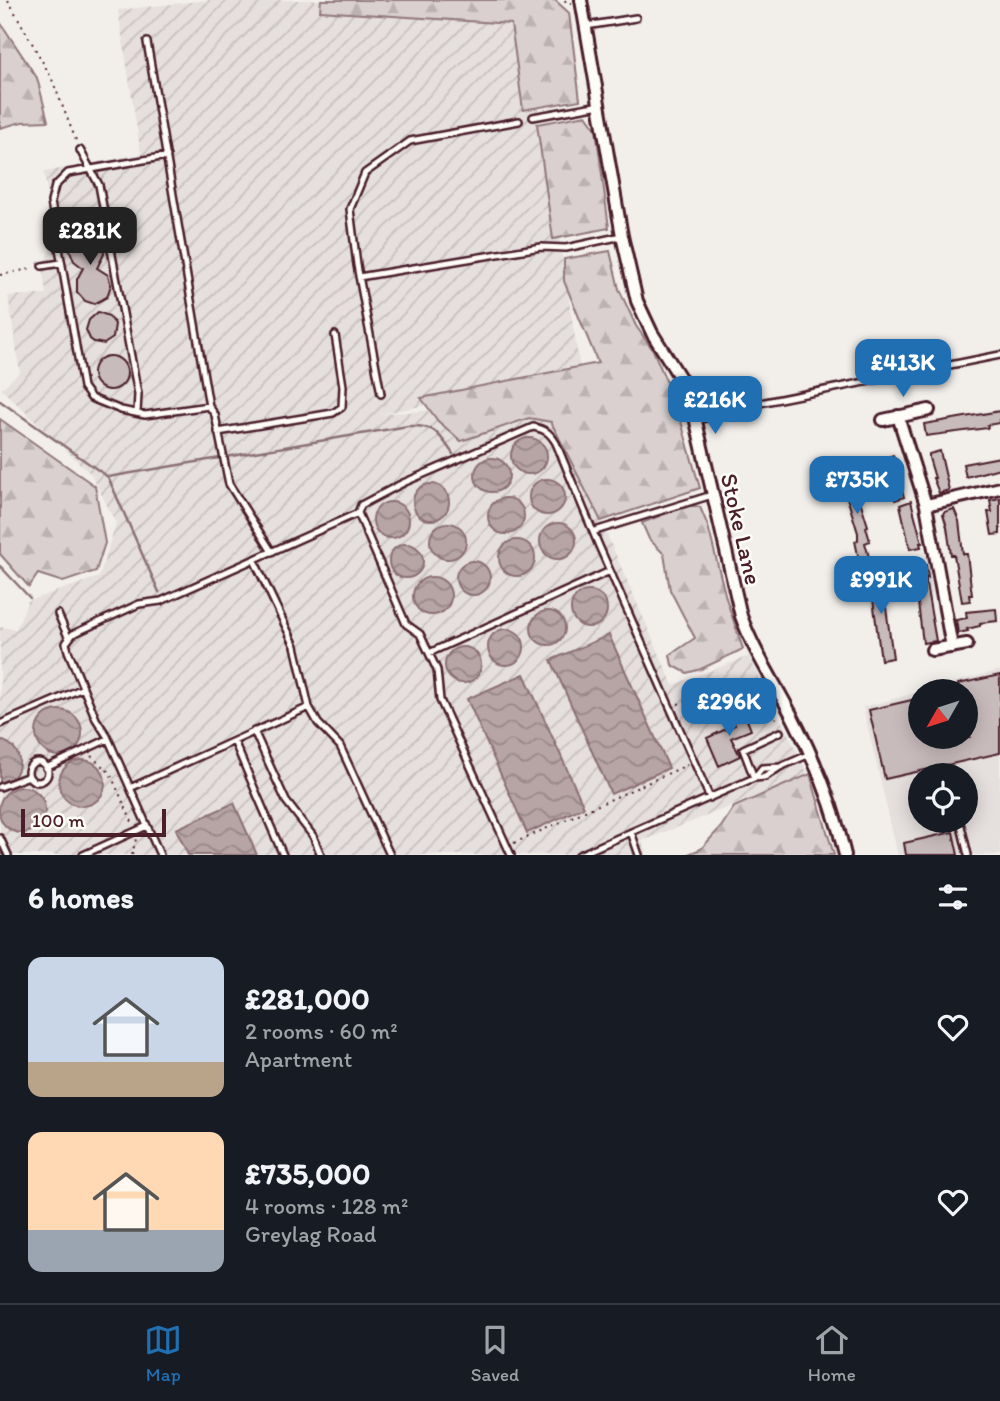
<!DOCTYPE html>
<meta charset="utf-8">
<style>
body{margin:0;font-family:Itim,sans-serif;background:#242831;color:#f1f3f6;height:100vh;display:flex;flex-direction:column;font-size:26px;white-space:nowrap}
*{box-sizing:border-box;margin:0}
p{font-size:23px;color:#9ea1a6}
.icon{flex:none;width:38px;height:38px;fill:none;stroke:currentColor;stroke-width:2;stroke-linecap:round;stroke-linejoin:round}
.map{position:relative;height:855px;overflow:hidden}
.drawer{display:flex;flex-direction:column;background:#171b24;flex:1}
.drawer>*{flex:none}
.needle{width:46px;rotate:231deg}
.buttons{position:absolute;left:908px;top:679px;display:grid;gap:14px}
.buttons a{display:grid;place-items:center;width:70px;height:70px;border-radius:50%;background:#171b24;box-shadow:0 4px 18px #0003;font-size:35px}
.scale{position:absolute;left:21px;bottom:18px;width:145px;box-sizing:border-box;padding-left:7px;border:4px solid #4a1f2b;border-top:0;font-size:19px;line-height:24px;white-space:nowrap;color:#4a1f2b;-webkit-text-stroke:5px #fdfcf7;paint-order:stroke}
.price{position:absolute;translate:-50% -60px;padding:0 16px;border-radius:14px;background:#1f6fb2;color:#fff;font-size:23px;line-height:46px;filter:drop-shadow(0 2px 4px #0008)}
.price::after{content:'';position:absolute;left:50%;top:42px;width:21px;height:16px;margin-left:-10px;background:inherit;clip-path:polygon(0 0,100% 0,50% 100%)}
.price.active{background:#222;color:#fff}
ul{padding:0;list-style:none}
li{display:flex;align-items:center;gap:21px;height:175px;padding:0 28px}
li span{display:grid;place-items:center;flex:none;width:196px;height:140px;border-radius:14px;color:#555}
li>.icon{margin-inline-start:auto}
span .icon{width:84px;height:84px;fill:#fffc;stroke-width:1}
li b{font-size:30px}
h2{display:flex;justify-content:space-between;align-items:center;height:84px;padding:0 28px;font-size:30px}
.tabs{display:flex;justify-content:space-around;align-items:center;height:98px;border-top:2px solid #363941;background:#171b24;font-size:19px;color:#9ea1a6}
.tabs a{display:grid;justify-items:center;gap:4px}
.tabs .active{color:#1f6fb2}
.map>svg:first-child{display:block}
</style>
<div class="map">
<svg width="1000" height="855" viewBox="0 0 1000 855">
<defs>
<pattern id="industrial-furrows" width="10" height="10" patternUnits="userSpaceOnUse" patternTransform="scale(1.75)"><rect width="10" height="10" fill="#e5dfdd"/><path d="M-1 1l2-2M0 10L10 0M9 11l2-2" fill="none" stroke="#c6bfbe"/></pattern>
<pattern id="forest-firs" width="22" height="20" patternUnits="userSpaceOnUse" patternTransform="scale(1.75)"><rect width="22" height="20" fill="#d9d0cf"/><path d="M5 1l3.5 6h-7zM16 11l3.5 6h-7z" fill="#bcb2b2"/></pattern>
<pattern id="water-waves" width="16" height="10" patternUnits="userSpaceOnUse" patternTransform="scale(1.75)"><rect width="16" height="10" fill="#b7a5a6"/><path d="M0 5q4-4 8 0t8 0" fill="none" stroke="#978687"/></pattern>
</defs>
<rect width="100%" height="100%" fill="#f2efeb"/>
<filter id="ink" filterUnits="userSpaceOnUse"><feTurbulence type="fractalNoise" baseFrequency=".0143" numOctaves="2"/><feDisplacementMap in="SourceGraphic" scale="14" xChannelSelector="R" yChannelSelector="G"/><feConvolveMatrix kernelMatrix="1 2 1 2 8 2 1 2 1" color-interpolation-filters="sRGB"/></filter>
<g filter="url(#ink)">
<path fill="#e5dfdd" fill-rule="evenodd" d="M1000,670V855H898L863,707L920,692V737H966V691H921ZM920,775H966V821H920Z"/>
<path fill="url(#industrial-furrows)" d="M209,0H381L523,15L581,375L380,414L541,402L601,521L673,685L749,656L808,774L780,787L642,841L646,855H0V627L16,629L28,601L99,577L116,523L91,474L1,389L20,372L8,296L46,294L42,266L55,241L44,172L141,154L118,10Z"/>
<path fill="url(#forest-firs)" stroke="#92787d" stroke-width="2" d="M321,0H555L569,13L580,100L523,110L511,24L320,11Z
M0,22L37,78L48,121L22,122L0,128Z
M586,115L596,129L609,228L553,239L537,124Z
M610,251L619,289L636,326L653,350L676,404L700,488L601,521L551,422L529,418L461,441L438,421L421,398L598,363L564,281V259Z
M0,419L95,486L105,543L96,571L63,582L38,574L29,587L0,554Z
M687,505L700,507L708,526L726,598L743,649L701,669L687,673L672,665L670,655L695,638L670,590L664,554L649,539L642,523Z
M810,774L834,855H686L701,849L721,827L734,807Z"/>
<path fill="url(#water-waves)" stroke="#8b6f75" stroke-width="2" d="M511 456a18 18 0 1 1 36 0a18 18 0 1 1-36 0Z
M475 475a17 17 0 1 1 34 0a17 17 0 1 1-34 0Z
M529 497a18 18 0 1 1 36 0a18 18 0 1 1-36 0Z
M413 502a18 18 0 1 1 36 0a18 18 0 1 1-36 0Z
M488 516a18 18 0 1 1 36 0a18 18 0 1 1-36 0Z
M373 520a18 18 0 1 1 36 0a18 18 0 1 1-36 0Z
M430 541a18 18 0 1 1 36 0a18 18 0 1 1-36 0Z
M540 541a18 18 0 1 1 36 0a18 18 0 1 1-36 0Z
M499 558a18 18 0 1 1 36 0a18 18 0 1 1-36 0Z
M389 561a17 17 0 1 1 34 0a17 17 0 1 1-34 0Z
M456 578a17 17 0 1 1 34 0a17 17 0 1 1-34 0Z
M413 596a19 19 0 1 1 38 0a19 19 0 1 1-38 0Z
M571 609a18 18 0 1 1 36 0a18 18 0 1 1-36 0Z
M531 628a17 17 0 1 1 34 0a17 17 0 1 1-34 0Z
M488 647a18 18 0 1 1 36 0a18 18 0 1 1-36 0Z
M609,635L669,768L611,794L551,660Z
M445 665a18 18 0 1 1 36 0a18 18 0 1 1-36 0Z
M524,674L584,807L527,833L467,699Z
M36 733a23 23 0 1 1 46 0a23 23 0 1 1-46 0Z
M0,740C26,746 25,779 0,785Z
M59 783a23 23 0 1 1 46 0a23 23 0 1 1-46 0Z
M-1 810a23 23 0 1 1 46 0a23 23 0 1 1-46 0Z
M234,803L257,855H188L176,829Z"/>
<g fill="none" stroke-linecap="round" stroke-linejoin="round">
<path stroke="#8b6f75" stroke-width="2.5" d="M0,401L108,477L159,592
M108,477L408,426C435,425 438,432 453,454
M0,566L30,598"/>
</g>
<path fill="#c8bbbb" stroke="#4a1f2b" stroke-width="2" d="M85,231L97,234L103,242L104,254L97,268L108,275L111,285L107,297L94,304L85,301L77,292V279L83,268L74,261L69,248L74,236Z
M98,312L109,316L115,324L113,338L104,344L94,342L90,339L86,330L89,320Z
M93 373a17 17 0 1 1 34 0a17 17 0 1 1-34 0Z
M1000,411V423L987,425L988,428L926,436L924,424Z
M940,451L949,490L939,493L933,478H935L929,458V454Z
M893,455L901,473L898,474L904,497L895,500L883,464L887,463L885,458Z
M1000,457V468L966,477L963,464Z
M852,475L868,526L866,527L870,541L865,543L869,557L859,560L855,541L858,540V533L841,478Z
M1000,498V534L992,535L988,512H992L990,500Z
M911,501L922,543H920L921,547L910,549L900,505Z
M954,509L959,521L963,554H967L972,595H969L970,601L962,602L954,555H951L947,527L943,514L944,512Z
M923,561L924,565H926L928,578H926V584L936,641L923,643L913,563Z
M876,571L878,586H883L893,658L881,660L871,584L867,585L865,572Z
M996,609L997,621L980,623V626L967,629L968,631L958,633L956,620L967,618L966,612Z
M1000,675V753L885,779L869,710L920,698V737H970L966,721V691H959L958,684Z
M741,705L751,730L731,738L740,756L719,766L707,738L735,725L729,711Z
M953,832L958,855H906L904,843Z"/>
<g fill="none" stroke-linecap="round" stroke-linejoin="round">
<g stroke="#4a1f2b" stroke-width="10">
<path id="lane" d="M586,26L636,18
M147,42L209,406L215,415L229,484L272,552
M533,117L600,105
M80,150L99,185L138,394L137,413
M167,156L68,173L55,186L51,202L83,387L91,398L121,410L145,415L209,406
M42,266L61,263
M359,277L541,247L566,248L622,236
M381,394L357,265L350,209L365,173L410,141L519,121
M696,421L740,407L1000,355
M218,432L333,413L342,407L343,386L335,335
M595,531L712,495
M254,560L295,646L309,707L318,723L340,746L390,855
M58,614L69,639
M429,653L610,571
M0,724L83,688
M254,731L286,801L313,836L321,855
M234,741L283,855
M28 772a10 10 0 1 1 20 0a10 10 0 1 1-20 0Z
M46,768L108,739
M754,778L743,749L780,732
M754,778L762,768L780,767
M0,787L29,776
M130,788L309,707
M961,826L968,855
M631,832L639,855
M0,838L8,855
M83,855L147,826
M160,855L107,736L96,719L68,651L66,643L73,634L139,604L161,601L358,513
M511,855L440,700L437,670L420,634L406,624L358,513L361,505L403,483L533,427C545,429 550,433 556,443L599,546L710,798
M579,855L754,778L765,777L780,767L810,754"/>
</g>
<g stroke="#4a1f2b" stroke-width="16">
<path id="street" d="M581,0L622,236L637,301L652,333L682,381L692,404L741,616C754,652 775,683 793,718C816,762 834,807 845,855
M898,416L926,505L952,647
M883,420L929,410
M926,505L1000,488
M932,650L967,644"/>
</g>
<path stroke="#4a1f2b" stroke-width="2" stroke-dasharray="2 5" stroke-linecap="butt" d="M8,0L51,77L77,143
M565,0L566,3H572
M0,275L34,268
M678,704L725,688L768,702L776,719
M91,756L110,773L133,824
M514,843L687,765
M132,855L136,839"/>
<use href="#lane" stroke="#fdfcf7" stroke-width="5"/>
<use href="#street" stroke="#fdfcf7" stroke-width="10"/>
</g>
</g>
<g text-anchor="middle" stroke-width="5" stroke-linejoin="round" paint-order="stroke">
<g font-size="24" fill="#4a1f2b" stroke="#fdfcf7">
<text transform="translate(741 529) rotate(77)" y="8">Stoke Lane</text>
</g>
</g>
</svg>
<div class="buttons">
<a><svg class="needle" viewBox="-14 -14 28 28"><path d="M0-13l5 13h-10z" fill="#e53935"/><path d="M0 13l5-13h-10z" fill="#9ea1a6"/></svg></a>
<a><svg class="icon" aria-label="locate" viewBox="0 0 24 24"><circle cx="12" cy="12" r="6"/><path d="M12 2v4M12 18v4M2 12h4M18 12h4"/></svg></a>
</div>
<div class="scale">100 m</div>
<b class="price active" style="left:90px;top:267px">£281K</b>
<b class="price" style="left:903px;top:399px">£413K</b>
<b class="price" style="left:715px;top:436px">£216K</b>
<b class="price" style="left:857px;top:516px">£735K</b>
<b class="price" style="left:881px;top:616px">£991K</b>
<b class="price" style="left:729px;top:738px">£296K</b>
</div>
<section class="drawer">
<h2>6 homes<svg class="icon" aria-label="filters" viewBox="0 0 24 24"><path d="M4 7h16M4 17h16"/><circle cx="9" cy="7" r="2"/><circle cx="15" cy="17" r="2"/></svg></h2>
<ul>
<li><span style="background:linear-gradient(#c9d6e8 75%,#b9a48a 0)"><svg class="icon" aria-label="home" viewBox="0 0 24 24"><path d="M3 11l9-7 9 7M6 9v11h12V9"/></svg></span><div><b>£281,000</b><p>2 rooms · 60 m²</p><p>Apartment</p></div><svg class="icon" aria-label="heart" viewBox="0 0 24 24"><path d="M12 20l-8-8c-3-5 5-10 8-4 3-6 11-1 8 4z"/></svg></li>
<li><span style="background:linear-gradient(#ffd9b3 70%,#9aa5b1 0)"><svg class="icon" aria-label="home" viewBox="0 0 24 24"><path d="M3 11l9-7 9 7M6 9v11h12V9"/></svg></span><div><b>£735,000</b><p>4 rooms · 128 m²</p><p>Greylag Road</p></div><svg class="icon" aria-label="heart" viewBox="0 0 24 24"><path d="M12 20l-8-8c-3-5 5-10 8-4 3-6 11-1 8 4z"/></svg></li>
</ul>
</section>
<nav class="tabs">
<a class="active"><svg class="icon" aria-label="map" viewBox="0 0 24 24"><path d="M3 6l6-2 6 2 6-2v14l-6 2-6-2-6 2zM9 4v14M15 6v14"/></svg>Map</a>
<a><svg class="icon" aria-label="saved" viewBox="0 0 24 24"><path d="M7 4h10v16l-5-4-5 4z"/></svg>Saved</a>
<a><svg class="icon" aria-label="home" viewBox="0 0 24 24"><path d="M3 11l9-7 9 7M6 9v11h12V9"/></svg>Home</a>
</nav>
